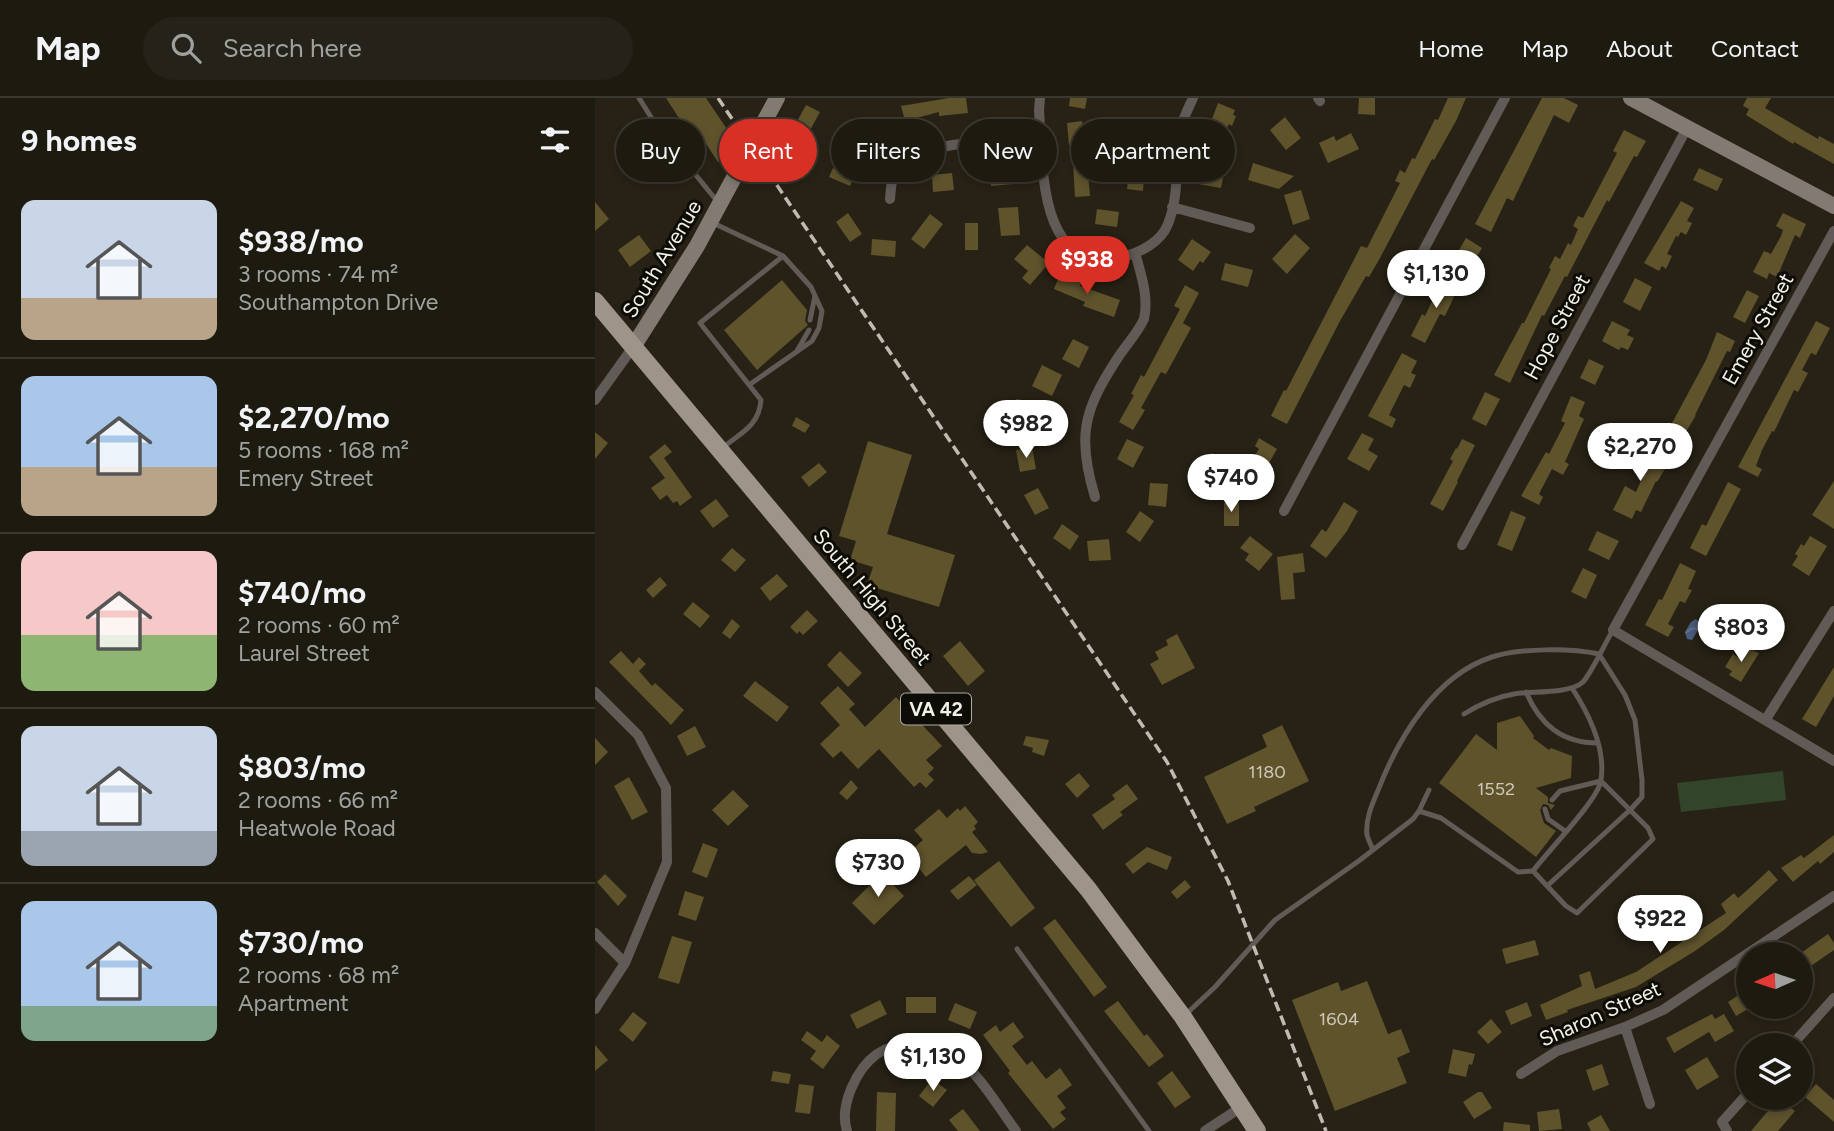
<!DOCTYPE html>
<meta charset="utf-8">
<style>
body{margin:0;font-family:Figtree,sans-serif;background:#252319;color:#f1f3f6;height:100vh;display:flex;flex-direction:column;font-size:26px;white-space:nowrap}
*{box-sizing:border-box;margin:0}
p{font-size:23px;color:#a0a19f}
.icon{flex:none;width:38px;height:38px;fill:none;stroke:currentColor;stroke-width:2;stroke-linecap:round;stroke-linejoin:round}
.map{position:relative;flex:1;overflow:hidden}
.drawer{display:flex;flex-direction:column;background:#1d1a10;width:595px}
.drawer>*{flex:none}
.top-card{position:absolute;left:21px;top:21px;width:665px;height:63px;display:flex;gap:14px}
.needle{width:46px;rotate:267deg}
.controls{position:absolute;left:1141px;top:844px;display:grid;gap:14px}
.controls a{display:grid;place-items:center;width:77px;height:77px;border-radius:50%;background:#1d1a10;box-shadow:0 4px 10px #0003,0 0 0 2px #3b3830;font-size:35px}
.price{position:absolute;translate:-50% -60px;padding:0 16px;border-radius:24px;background:#fff;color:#222;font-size:23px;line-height:46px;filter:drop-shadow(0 2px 4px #0008)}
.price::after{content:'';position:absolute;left:50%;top:42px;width:21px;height:16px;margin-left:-10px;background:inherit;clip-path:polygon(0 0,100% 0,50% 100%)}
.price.active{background:#d93025;color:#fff}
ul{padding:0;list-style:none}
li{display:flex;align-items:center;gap:21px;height:175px;padding:0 21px}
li+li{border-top:2px solid #3b3830}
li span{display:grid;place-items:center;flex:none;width:196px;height:140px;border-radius:14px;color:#555}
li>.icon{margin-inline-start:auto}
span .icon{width:84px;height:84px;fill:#fffc;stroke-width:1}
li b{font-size:30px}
h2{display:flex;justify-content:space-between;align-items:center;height:84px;padding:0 21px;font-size:30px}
.chip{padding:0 24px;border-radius:32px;background:#1d1a10;box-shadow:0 4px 10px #0003,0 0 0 2px #3b3830;font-size:24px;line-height:63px}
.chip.active{background:#d93025;color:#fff}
header{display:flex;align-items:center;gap:42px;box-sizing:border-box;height:98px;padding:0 35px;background:#1d1a10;border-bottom:2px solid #3b3830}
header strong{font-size:33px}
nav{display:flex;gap:38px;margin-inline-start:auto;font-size:24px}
.search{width:490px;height:63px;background:#252319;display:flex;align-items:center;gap:18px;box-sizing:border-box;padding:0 24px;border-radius:38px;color:#a0a19f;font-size:26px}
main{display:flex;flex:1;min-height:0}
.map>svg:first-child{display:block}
</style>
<header>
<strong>Map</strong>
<div class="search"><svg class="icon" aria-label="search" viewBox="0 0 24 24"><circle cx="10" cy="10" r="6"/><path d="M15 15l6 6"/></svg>Search here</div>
<nav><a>Home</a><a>Map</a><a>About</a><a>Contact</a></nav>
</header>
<main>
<section class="drawer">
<h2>9 homes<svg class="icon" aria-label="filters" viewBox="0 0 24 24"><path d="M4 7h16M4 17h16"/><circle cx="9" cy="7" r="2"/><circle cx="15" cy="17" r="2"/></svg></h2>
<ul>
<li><span style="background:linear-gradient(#c9d6e8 70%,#b9a48a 0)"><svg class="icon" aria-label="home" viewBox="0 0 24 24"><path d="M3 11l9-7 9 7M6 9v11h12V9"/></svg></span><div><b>$938/mo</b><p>3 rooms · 74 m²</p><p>Southampton Drive</p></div></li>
<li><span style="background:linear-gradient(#a9c7e8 65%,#b9a48a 0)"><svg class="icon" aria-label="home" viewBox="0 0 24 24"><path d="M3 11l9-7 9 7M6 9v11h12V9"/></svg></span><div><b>$2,270/mo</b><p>5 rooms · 168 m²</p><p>Emery Street</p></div></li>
<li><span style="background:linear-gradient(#f6c9c9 60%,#8fb573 0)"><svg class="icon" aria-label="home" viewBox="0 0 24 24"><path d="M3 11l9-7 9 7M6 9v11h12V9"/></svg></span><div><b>$740/mo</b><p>2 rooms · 60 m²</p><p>Laurel Street</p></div></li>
<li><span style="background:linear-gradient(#c9d6e8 75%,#9aa5b1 0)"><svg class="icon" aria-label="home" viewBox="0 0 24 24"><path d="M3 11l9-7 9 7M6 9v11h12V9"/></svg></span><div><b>$803/mo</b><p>2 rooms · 66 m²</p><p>Heatwole Road</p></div></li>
<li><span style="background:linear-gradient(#a9c7e8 75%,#7fa58c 0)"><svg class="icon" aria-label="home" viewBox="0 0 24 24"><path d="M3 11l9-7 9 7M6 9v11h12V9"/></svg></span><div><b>$730/mo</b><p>2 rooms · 68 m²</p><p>Apartment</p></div></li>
</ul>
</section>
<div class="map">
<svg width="1239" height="1033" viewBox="0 0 1239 1033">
<defs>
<pattern id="water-waves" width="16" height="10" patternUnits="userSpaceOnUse" patternTransform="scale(1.75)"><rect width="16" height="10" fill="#4a5c7d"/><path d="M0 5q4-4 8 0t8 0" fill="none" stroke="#65748f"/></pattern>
</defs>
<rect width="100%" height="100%" fill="#272215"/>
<path fill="#32452a" d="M1188,673L1191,702L1086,714L1082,685Z"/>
<path fill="url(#water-waves)" d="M1101,521L1105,524V529L1097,542L1092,541L1090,534L1096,524Z"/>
<path fill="#5f532c" d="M71,0H111L144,49L142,51L123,64L98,26L91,31Z
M354,0H371L373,15L344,18V14L310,23L306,8Z
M475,0H492L490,11L474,8Z
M764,0H780V17L763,16Z
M853,0H871L861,23L839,62L837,61L785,160L774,179L771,178L745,223L692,326L676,318L689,292L691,293L766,148L772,150L805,85L800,83L805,72L810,75L817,60L820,61L840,21L843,22Z
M947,0H969L983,7L974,25L959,17L918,103L912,100L896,134L880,126Z
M1152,0H1176L1170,10L1223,41L1224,38L1239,46V66L1199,44L1198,46L1151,17L1154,11L1148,8Z
M623,5L640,12L638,17L641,18L637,28L634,26L630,35L614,29Z
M211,7L225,14L214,34L200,27Z
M690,19L706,40L691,52L675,32Z
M539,22L555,23L552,48L537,47Z
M487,23L490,46L474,47L472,25Z
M272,28L284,39L270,54L258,43Z
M1029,32L1051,43L1042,59L1039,58L1014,104L1012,102L972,179L970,178L949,218L947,217L915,285L899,277L927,225H929L956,171L954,170L960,158L965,161L973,145L976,147L983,131L978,128L983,118L988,120L1022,55L1018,53Z
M756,35L764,51L733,65L724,45L739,38L741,43Z
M248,59L264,66L255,88L234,79L238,70L243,72Z
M492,63L495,98L480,99L478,64Z
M607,65L630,70L626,90L603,86Z
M658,65L699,78L684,91L653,82Z
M535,66L550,67L548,93L532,91Z
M417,69L418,86L396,88L394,71Z
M1104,70L1128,81L1122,93L1098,82Z
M357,75L359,92L338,94L337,77Z
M706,92L715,121L698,127L689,97Z
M1086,103L1099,110L1092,123L1097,125L1091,137L1086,134L1083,139L1081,138L1072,156L1077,158L1071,171L1067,168L1064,173L1049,165Z
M0,104L14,121L0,133Z
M423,109L425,137L406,138L403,110Z
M502,111L524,114L522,129L500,126Z
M253,115L267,136L255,144L241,124Z
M1188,115L1211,126L1205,140L1200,137L1182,179L1174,175L1172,181L1158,174L1169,153L1176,156L1186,138L1188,132L1181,128Z
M335,116L348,126L329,151L316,141Z
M370,125H383V152H370Z
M700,136L715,150L692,176L677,161Z
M44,137L56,153L35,169L23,152Z
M871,140L887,150L873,174L857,164Z
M277,141L301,143L300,159L276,157Z
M597,141L616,154L608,165L605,163L598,173L583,162Z
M432,147L454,165L435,187L427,180L433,173L419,161Z
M630,165L658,172L653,189L626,182Z
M466,174L486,184L485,188L525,202L519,219L488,208L490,204L459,191Z
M848,180L864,188L850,218L845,216L830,245L816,238L827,216L830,218Z
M1040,180L1057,189L1045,213L1028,204Z
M187,182L212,212L210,223L213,227L162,272L129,232Z
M590,187L604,195L588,225L596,230L571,276L566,274L546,310L550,312L538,332L524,324L539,297L536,296L546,277L549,279L585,211L579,208Z
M1152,192L1164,198L1150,225L1138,219Z
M1017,223L1035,232L1032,237L1039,240L1033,252L1026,249L1024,252L1007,243Z
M1221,223L1235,230L1221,257L1216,255L1207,272L1213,275L1203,294L1199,292L1179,334L1177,333L1167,352L1161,368L1167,371L1163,379L1143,369Z
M1122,234L1140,243L1135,254L1132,253L1100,317H1101L1084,346L1070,338L1111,262Z
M478,241L494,249L484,270L467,261Z
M807,255L822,263L816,275L821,277L815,290L809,287L794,317L801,321L797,330L773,318Z
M994,261L1009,268L1000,287L985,280Z
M447,267L467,277L457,298L437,288Z
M890,294L905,301L891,328L877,321Z
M976,298L990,304L984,318L989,321L970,364L974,366L968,377L957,371L944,396L948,399L944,407L926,398L951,354L954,356L970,325L966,323Z
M421,301L439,304L433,338L415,334Z
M201,319L215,327L210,335L197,328Z
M0,334L13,345L0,361Z
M767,335L779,341L773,352L783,358L774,373L752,361Z
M664,340L682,351L670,372L656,363L664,351L660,348Z
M532,341L549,349L538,370L522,361Z
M867,341L880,347L862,383L863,384L848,413L835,406L858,363L855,361L861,350L862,351Z
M1053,342L1063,348L1054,362L1070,371L1062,384L1061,383L1046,414L1041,412L1037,421L1018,412L1030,388L1041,394L1049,376L1037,369Z
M273,343L317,357L292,436L360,457L344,509L272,487L278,469L255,462L261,443L244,438Z
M70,346L77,354L69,360L97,399L85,408L82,403L78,405L72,397L65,402L56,390L70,380L54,359Z
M437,349L441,371L425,374L421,352Z
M617,355L657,376L646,396L607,372Z
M224,365L232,374L214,389L206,379Z
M1239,383V431L1217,417Z
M1133,384L1146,391L1111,458L1095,450L1107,426L1111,428Z
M555,385L573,386L571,409L553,407Z
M443,390L454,410L440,417L429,397Z
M121,401L134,418L118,430L105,413Z
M749,404L763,413L752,433L731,460L715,448L727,431L731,434Z
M629,405H644V428H629Z
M545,413L559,423L545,444L531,434Z
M916,413L931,419L917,453L902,447Z
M467,426L484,438L475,452L458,440Z
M1002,433L1024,443L1014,462L993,452Z
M655,438L678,456L664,473L650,462L654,456L645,450Z
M1215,438L1232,448L1214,478L1197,467L1203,458L1200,456L1206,446L1209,448Z
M514,441L516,462L494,463L492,443Z
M137,450L151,462L140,474L126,462Z
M708,455L710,474L698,475L700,501L686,502L682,459Z
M1085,465L1101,473L1093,491L1097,492L1090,505L1085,503L1073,526L1079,529L1073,539L1050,527L1064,501L1067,502Z
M988,470L1002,477L991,501L976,494Z
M182,476L193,488L175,503L165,490Z
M65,479L72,487L58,500L51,492Z
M98,504L115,518L105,530L88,516Z
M212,512L223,523L208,537L204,533L202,536L195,529Z
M1173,515L1185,522L1173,541L1161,535Z
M137,521L145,528L135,541L127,535Z
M582,536L600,570L567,587L555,566L564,561L560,554L573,547L571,542Z
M365,543L390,573L373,588L348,558Z
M1152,550L1164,555L1146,584L1134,577L1137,573L1130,569L1138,556L1145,561Z
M26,553L38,566L44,559L51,566L44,573L57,588L60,585L89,612L76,627L14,564Z
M245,553L267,575L253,589L232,567Z
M1239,569V598L1221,629L1207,621Z
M160,583L194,609L182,624L148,598Z
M243,588L260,606L254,611L270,629L301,599L347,648L331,662L339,670L333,676L339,682L331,690L325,684L319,689L284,651L263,671L246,653L238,660L225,646L245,627L225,605Z
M925,618L939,638L938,640L954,652L956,650L977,658L976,680L941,690L953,699V705L960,707L956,712L953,707L948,706L945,712L949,725L961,733L941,759L844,685L881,636L902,652V625Z
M687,627L714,683L659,709L661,713L632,726L609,679L672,649L667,637Z
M100,628L111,649L92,658L82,638Z
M431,638L454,642L449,658L437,654L438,650L428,647Z
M0,640L13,654L0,667Z
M484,675L495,688L482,700L470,686Z
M34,679L53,714L37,722L19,688Z
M256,682L263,690L252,702L244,695Z
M532,686L543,701L525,714L528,717L508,732L497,717L520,701L517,697Z
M138,692L154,708L133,728L117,712Z
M370,708L383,724L379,728L381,731L377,734L393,754L386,756L377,755L371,747L331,779L312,756L328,742L319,732L344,711L352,720L363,710L365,713Z
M1239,737V754L1225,766L1223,763L1198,784L1186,770L1206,757L1209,760Z
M108,745L123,751L112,780L97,774Z
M552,749L577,759L572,772L553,764L538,776L530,766Z
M404,763L440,810L416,829L379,782Z
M1174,772L1183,782L1129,832L1100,853L1041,889L972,912L973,914L951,922L945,907L987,888L984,877L995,873L1000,891L1041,874L1131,815L1126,806L1139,795L1143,800L1149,795Z
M287,775L309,798L279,827L257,805Z
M10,776L32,798L23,808L2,784Z
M374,778L382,787L363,802L355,793Z
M590,782L596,789L582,801L576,794Z
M90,793L109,799L101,823L83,817Z
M460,821L512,889L499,899L448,830Z
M1233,836L1239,845V852L1213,870L1218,876L1206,885V855Z
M77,838L97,844L84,886L63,880Z
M940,842L944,857L911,866L907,851Z
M772,883L793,936L806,931L815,954L802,960L812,985L740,1013L697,902L743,884L746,893Z
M1153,891V911L1141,918L1133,904Z
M311,899H341V915H311Z
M285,902L292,916L262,931L255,917Z
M523,903L549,938L552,936L569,958L554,969L509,913Z
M932,904L937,918L916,927L910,913Z
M360,905L382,914L375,931L353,922Z
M38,914L52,925L38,944L24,932Z
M1117,916L1120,921L1129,916L1139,933L1120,944L1114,934L1079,955L1071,940Z
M896,921L907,934L893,946L882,934Z
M418,924L429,939L417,948L432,967L437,963L451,981L465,970L477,987L462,998L471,1010L465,1014L471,1021L458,1031L413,975L415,973L388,937L401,927L405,934Z
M212,933L227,944L232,937L245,948L228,971L215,961L221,953L206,942Z
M0,947L13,962L0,973Z
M858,951L880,956L877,967L874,966L871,979L853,975Z
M1112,959L1124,979L1102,992L1090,972Z
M1007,966L1014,987L998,993L991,972Z
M178,973L196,976L194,986L176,983Z
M577,973L596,999L580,1010L562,985Z
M337,981L352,992L338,1009L324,998Z
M204,986L219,988L215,1016L200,1014Z
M1221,986L1239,1002V1024L1210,999Z
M282,994L301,995L300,1033H281Z
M883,994H887L897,1010L879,1021L868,1004Z
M1184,1000L1200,1013L1183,1033H1156Z
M368,1011L385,1033H363L354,1022Z
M964,1011L967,1031L944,1033L942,1014Z
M1006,1017L1015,1033H996L992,1025Z
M909,1024L935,1027V1033H908Z"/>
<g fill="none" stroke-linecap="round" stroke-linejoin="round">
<path stroke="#605b56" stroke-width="5" d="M44,0L64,32L122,103
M118,125L188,158L105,225L166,302C164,328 146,335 127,350
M215,222L220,198
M202,253L214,232
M154,287L217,243L224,230L227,213L216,189L188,158
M931,594C945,626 966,645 1003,645
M869,616C885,606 901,599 919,596C937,593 975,596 988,584C997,574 1010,545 1018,532
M950,711L953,721L970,733
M824,713L846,720L923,774L938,773C952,754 1004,701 1006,682C1011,649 994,616 977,590
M778,752C776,747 773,741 772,737C770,721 778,704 784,690C804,639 841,577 897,559C925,550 975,550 1004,556L1030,597L1040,622L1047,682V699L1036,711L952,788
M938,773L971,808L982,815L1058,741L1053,730L1006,683L965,693L957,702
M422,851L554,1033
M589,918L620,889L680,822L765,762L818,721L824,713L834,692"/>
<path stroke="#605b56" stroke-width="10" d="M445,0L444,12C448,65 442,179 527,159C545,155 566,144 573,126C585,96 580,61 586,30C588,20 594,9 598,0
M723,0L725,3
M295,101C296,91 296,79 301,70C319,41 413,44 446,42
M577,109L655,130
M1239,133L1018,532L1239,663
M0,302L38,249
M500,399C482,340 488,313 522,261C531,247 542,236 549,221C554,199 546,176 540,155
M689,413L910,0
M867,447L1092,30
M0,594L43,637L71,690L72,764L30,865L0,911
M1171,621L1239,513
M0,835L30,865
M1030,929L1055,1006
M1197,947L1239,900
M926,976L962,953L1030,929L1068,912L1239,798
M252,1033C244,1008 261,971 282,956C302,942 340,945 360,958C383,974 404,1010 421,1033
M610,1033L648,1008
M1132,1033L1127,1024L1153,995"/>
<path stroke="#837b73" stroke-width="16" d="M1036,0L1239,108
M38,249L102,148L182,0"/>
<path stroke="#9e9489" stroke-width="18" d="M0,203L493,791L588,919L662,1033"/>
<path stroke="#bfbbb1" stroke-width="3.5" stroke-dasharray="10 5" stroke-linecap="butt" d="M123,0L572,664L633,783L731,1033"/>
</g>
<g text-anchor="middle" stroke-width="6" stroke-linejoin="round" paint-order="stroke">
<g font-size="18" fill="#cec9b8">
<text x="672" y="680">1180</text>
<text x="901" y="697">1552</text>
<text x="744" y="927">1604</text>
</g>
<rect fill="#0e0c07" stroke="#aeaca4" stroke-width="2" x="306" y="595.5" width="70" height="31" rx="5"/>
<g font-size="19" font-weight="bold" fill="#f3f0e7">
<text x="341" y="618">VA 42</text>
</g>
<g font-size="21" fill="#f3f0e7" stroke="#0e0c07">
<text transform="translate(67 161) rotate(-59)" y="7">South Avenue</text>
<text transform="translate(962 229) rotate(-62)" y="7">Hope Street</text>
<text transform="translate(1163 231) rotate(-61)" y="7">Emery Street</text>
<text transform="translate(277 499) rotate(50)" y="7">South High Street</text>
<text transform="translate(1005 916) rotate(-24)" y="7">Sharon Street</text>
</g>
</g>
</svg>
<div class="controls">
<a><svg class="needle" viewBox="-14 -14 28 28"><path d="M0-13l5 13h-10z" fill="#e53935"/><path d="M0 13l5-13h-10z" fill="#a0a19f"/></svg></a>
<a><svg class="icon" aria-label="layers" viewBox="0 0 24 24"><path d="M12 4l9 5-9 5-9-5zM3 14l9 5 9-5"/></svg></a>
</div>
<b class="price active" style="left:492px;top:198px">$938</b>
<b class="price" style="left:841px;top:212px">$1,130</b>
<b class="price" style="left:431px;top:362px">$982</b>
<b class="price" style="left:1045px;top:385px">$2,270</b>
<b class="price" style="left:636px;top:416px">$740</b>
<b class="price" style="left:1146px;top:566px">$803</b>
<b class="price" style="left:283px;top:801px">$730</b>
<b class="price" style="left:1065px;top:857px">$922</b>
<b class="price" style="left:338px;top:995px">$1,130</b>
<div class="top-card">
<a class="chip">Buy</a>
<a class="chip active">Rent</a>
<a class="chip">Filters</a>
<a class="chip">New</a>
<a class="chip">Apartment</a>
</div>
</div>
</main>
